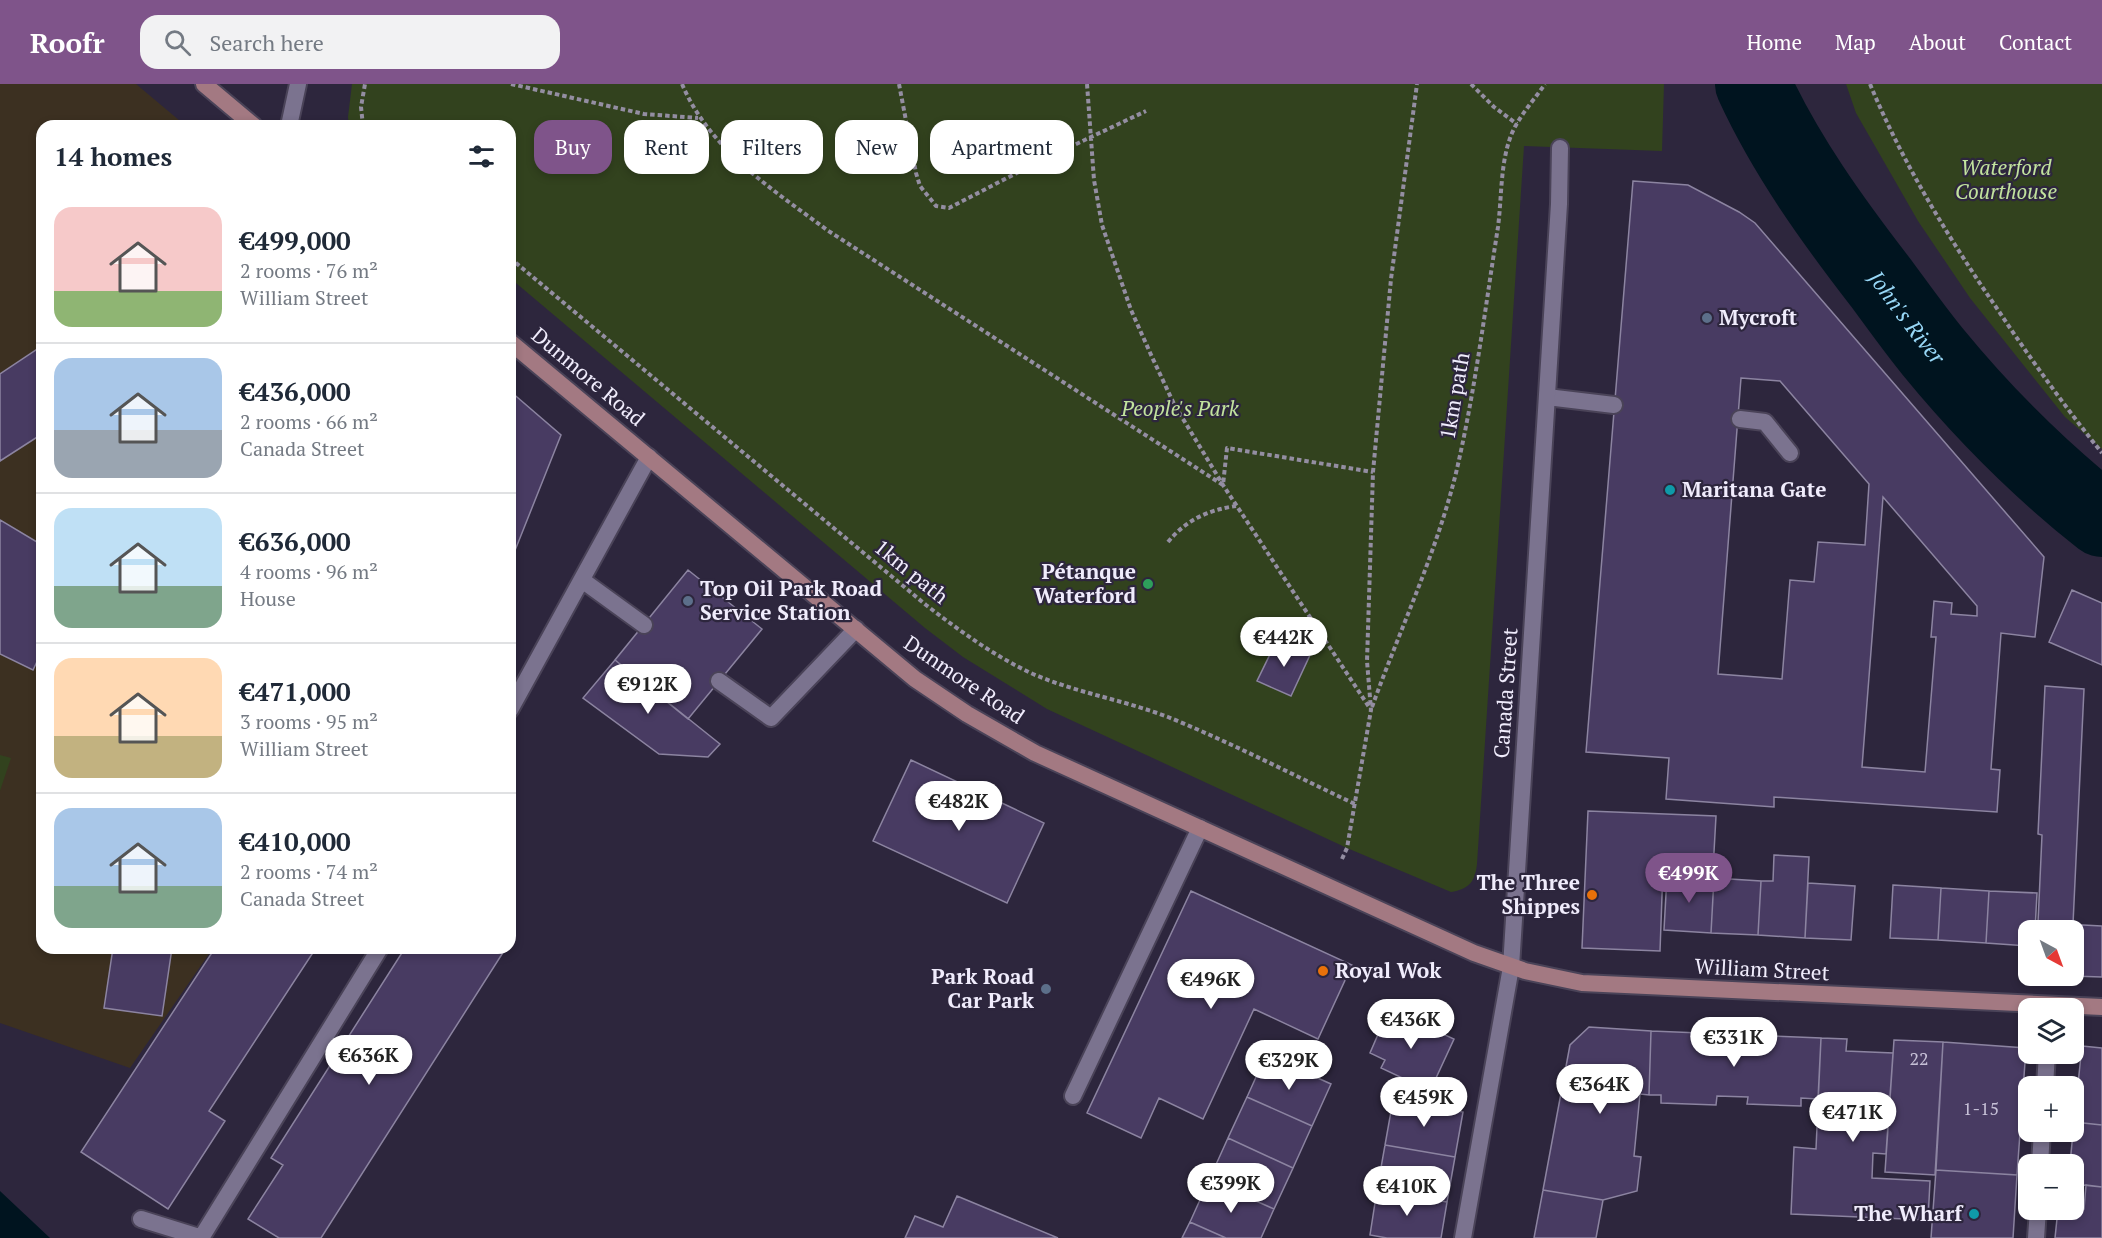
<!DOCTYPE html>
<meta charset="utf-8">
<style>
body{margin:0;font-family:"PT Serif",serif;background:#f2f2f3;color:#1f2937;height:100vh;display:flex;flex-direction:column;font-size:22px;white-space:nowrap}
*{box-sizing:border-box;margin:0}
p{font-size:20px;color:#747a83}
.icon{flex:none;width:33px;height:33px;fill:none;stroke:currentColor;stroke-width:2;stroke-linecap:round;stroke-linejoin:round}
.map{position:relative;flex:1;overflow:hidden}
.panel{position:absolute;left:36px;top:36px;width:480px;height:834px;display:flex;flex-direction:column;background:#fff;border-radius:18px;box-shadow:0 3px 9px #0003}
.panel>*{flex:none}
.hud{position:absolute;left:534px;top:36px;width:570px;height:54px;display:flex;gap:12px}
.needle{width:39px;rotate:139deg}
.tools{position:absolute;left:2018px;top:836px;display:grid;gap:12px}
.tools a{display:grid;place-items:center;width:66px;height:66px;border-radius:12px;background:#fff;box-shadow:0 3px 9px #0003;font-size:30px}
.price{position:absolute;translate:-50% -51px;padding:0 14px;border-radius:21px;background:#fff;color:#222;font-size:20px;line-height:39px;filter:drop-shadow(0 2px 3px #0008)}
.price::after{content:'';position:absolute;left:50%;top:36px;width:18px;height:14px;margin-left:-9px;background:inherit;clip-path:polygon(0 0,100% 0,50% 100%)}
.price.active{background:#7f548a;color:#fff}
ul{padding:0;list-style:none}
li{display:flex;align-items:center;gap:18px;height:150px;padding:0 18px}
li+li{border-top:2px solid #e0e1e3}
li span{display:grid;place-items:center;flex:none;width:168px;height:120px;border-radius:18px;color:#555}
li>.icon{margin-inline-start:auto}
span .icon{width:72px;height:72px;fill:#fffc;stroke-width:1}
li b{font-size:26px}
h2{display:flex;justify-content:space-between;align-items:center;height:72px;padding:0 18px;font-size:26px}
.tag{padding:0 21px;border-radius:18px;background:#fff;box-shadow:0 3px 9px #0003;font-size:21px;line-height:54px}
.tag.active{background:#7f548a;color:#fff}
header{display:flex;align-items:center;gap:36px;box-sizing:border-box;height:84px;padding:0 30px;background:#7f548a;color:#fff}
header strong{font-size:28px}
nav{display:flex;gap:33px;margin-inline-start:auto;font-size:21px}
.search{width:420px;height:54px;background:#f2f2f3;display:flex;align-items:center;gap:15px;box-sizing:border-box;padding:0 21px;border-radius:18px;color:#747a83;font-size:22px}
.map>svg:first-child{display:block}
</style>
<header>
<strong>Roofr</strong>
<div class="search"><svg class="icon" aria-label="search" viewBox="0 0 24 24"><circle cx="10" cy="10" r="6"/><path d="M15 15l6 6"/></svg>Search here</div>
<nav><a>Home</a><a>Map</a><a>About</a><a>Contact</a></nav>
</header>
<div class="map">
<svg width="2102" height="1154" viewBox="0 0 2102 1154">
<rect width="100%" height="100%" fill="#2d263d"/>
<path fill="#3c3021" d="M0,0H136L186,42H42V864H213L130,984L0,939Z"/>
<path fill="#32421e" d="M352,0H1664L1662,67L1524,62L1477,780C1475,798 1469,805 1451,808L1347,764L1047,625L963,573L925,544L510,194V42H349L348,33Z
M1846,0H2102V365L2065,333L1970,214L1918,137L1856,29Z
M0,671L11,674L0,707Z"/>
<path fill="#00141f" d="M0,1107L50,1154H0Z"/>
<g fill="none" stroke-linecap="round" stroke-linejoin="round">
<path stroke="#00141f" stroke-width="76" id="s1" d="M1753,0C1786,72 1833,137 1881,199C1898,222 1915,246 1933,268C1983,329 2040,386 2102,435"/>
</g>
<path fill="#483b62" stroke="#8c84a1" stroke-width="1.5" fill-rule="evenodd" d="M1633,97L1688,101L1739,128L1755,139L2044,473L2035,553L2001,549L1991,685L2000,686L1997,728L1774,713V723L1666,715L1669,674L1586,668ZM1741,294L1780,297L1869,400L1865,461L1818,458L1814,498L1790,496L1782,595L1718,590ZM1883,413L1977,522V532L1951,530L1952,519L1934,517L1931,553H1936L1925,688L1862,683Z
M42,262V350L0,377V290Z
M510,307L561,351L510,479Z
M0,436L42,461V567L33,586L0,570Z
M688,486L762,545L688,635L615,576Z
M2072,506L2102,519V581L2049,558Z
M1277,556L1310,571L1291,612L1257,597Z
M615,576L720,660L708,673L659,670L583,614Z
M2045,602L2084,605L2073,840L2038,839L2042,751L2038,750Z
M911,676L1044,739L1007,819L873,757Z
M1588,727L1716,732L1713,786L1663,784L1660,867L1582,864Z
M1774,771L1809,773L1805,854L1758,851L1761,797H1773Z
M1667,792L1714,794L1711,849L1664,846Z
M1714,794L1761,797L1758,851L1711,849Z
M1808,799L1855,802L1851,856L1805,854Z
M1893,801L1941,804L1938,856L1890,854Z
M1941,804L1989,807L1986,859L1938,856Z
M1191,807L1352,881L1318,955L1254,925L1203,1035L1159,1014L1141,1054L1087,1029Z
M1989,807L2037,809L2035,846H2028V862L1986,859Z
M2044,839L2102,842V893L2041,891H2073V846H2043Z
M113,864H172L162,932L104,924Z
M215,864H316L209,1027L225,1037L168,1125L81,1068Z
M405,864H499L504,867L321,1154H279L248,1135L283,1081L271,1074Z
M1389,925L1454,955L1430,1007L1381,984L1385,976L1370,969Z
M1589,943L1651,947L1649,1011L1640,1010L1634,1072L1641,1073L1637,1107L1603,1116L1543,1106L1570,961Z
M1651,947L1821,954L1818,1015L1801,1014V1022L1747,1020L1748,1013L1717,1012L1716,1021L1661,1019V1011H1649Z
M1821,954L1847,955L1846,967L1893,969L1886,1070L1873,1069L1872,1094L1930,1097L1928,1136L1791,1130L1794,1063L1816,1065Z
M1894,956L1943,958L1935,1091L1885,1088Z
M1943,958L2026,964L2017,1091L1936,1086Z
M2082,962L2102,964V1041L2074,1038Z
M1266,971L1331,1000L1312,1042L1247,1013Z
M1247,1013L1312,1042L1293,1084L1228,1054Z
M1393,1016L1463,1028L1455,1073L1385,1061Z
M2074,1038L2102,1041V1103L2073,1100V1080H2070Z
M1228,1054L1293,1084L1274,1125L1209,1096Z
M1385,1061L1455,1073L1447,1118L1377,1106Z
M1936,1086L2017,1091L2013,1154H1931Z
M1209,1096L1274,1125L1261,1154H1226L1190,1138Z
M2086,1101L2102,1103V1154H2055L2058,1125H2084Z
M1377,1106L1447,1118L1441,1154H1387L1370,1151Z
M1543,1106L1603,1116L1596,1154H1534Z
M957,1112L1058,1154H905L915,1132L943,1143Z
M1190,1138L1226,1154H1182Z"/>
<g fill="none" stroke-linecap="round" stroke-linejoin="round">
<g stroke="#4a4358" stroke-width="20">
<path id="service" d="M1547,313L1614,321
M1740,335L1765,338L1790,369
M582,496L644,541
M719,597L771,634L856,545
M510,626L649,373
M1073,1012L1200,744
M141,1135L202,1154
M201,1154L380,864"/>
</g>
<g stroke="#4a4358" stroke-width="20">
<path id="pedestrian" d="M2045,1002L2047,969
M2040,1080L2042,1047
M2036,1154L2038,1125"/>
</g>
<g stroke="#4a4358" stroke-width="20">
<path id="minor" d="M1463,1154L1511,883L1559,120L1560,64"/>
</g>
<g stroke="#4a4358" stroke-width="20">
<path id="tertiary" d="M289,42L298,0"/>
</g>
<g stroke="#4a4358" stroke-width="20">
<path id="secondary" d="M204,0L254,42
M510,258L915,595L967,630L1035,669L1474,869L1525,887L1582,899L2102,923"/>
</g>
<path stroke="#948ea2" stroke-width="4" stroke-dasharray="4.5 3" stroke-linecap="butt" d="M511,0L644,30L698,34
M682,0C710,66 772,105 827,146L1223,401L1227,364L1373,388
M899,0L916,89L920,102L936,122L949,124L1034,80L1146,27
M1087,0L1094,96L1102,141L1131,226L1152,273L1174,320L1223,401L1371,626
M1471,0L1494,23L1517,40
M1870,0C1904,82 1950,156 2000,229C2032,277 2066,324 2102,369
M363,42L361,23L365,0
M510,174L926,521C960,547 994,572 1033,590C1077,609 1124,616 1168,633C1232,659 1293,691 1355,720
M1168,458C1186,436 1208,426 1236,422
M1372,623C1400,545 1436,470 1456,389C1475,308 1485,225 1498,143C1502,112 1500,78 1512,49C1520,31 1534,16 1545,0
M1342,775L1347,764L1371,626L1367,577L1373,388L1391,195L1417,0"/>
<use href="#service" stroke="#7b738f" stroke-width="16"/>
<use href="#pedestrian" stroke="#7b738f" stroke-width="16"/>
<use href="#minor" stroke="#7b738f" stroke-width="16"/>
<use href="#tertiary" stroke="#7b738f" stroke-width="16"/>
<use href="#secondary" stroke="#a37982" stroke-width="16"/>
</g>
<g fill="#5c6f8a" stroke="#2d263d" stroke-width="2">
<circle cx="1707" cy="234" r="6"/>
<circle cx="688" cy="517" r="6"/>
<circle cx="1046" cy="905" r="6"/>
</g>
<g fill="#0f9aa8" stroke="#2d263d" stroke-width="2">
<circle cx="1670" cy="406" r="6"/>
<circle cx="1974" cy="1130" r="6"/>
</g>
<circle fill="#2e9e5b" stroke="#2d263d" stroke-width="2" cx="1148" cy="500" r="6"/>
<g fill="#e8710a" stroke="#2d263d" stroke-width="2">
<circle cx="1592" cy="811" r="6"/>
<circle cx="1323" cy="887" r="6"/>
</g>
<g text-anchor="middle" stroke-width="4.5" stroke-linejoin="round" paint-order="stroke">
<g font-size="18" fill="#c6c0d6">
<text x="1919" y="981">22</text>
<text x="1981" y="1031">1-15</text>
</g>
<g font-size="21" font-style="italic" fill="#c2e39e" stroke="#2d263d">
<text x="2006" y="91">Waterford<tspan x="2006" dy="24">Courthouse</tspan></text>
<text x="1180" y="332">People's Park</text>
</g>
<g font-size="21" font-weight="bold" fill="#f0ecfc" stroke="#2d263d" text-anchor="start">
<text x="1719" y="241">Mycroft</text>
<text x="1682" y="413">Maritana Gate</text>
<text x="1136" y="495" text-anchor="end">Pétanque<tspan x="1136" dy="24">Waterford</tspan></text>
<text x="700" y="512">Top Oil Park Road<tspan x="700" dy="24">Service Station</tspan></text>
<text x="1580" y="806" text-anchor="end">The Three<tspan x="1580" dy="24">Shippes</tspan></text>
<text x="1335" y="894">Royal Wok</text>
<text x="1034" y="900" text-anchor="end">Park Road<tspan x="1034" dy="24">Car Park</tspan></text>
<text x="1962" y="1137" text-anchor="end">The Wharf</text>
</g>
<g font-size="21" fill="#f0ecfc" stroke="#2d263d">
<text transform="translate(588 293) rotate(40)" y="7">Dunmore Road</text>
<text transform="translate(1455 312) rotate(-80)" y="7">1km path</text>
<text transform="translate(911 488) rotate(39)" y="7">1km path</text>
<text transform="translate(964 596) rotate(34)" y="7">Dunmore Road</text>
<text transform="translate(1506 609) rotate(-86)" y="7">Canada Street</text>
<text transform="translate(1762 886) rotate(3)" y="7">William Street</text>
</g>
<g font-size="22" font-style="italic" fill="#97d7f6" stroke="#2d263d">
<text dy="8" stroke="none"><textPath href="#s1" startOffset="280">John's River</textPath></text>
</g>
</g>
</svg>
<div class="tools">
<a><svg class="needle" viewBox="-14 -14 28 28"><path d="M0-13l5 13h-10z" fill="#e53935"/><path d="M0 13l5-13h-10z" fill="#747a83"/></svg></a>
<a><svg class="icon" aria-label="layers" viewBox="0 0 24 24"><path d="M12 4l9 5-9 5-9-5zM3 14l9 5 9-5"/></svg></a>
<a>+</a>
<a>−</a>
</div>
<b class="price" style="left:1284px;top:584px">€442K</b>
<b class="price" style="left:648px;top:631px">€912K</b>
<b class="price" style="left:959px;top:748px">€482K</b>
<b class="price active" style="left:1689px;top:820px">€499K</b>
<b class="price" style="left:1211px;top:926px">€496K</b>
<b class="price" style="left:1411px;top:966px">€436K</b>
<b class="price" style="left:1734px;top:984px">€331K</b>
<b class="price" style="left:369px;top:1002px">€636K</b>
<b class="price" style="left:1289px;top:1007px">€329K</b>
<b class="price" style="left:1600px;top:1031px">€364K</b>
<b class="price" style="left:1424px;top:1044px">€459K</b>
<b class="price" style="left:1853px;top:1059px">€471K</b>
<b class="price" style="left:1231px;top:1130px">€399K</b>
<b class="price" style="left:1407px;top:1133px">€410K</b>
<div class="hud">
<a class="tag active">Buy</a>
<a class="tag">Rent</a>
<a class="tag">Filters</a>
<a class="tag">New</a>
<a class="tag">Apartment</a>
</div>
<section class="panel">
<h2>14 homes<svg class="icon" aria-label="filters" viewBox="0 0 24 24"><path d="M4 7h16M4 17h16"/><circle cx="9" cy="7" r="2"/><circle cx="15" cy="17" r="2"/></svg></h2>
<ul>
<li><span style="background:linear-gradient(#f6c9c9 70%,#8fb573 0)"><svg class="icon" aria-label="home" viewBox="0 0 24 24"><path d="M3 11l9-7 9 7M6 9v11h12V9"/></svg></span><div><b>€499,000</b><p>2 rooms · 76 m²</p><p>William Street</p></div></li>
<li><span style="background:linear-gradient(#a9c7e8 60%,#9aa5b1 0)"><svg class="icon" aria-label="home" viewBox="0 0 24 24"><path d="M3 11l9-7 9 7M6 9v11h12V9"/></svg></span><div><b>€436,000</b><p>2 rooms · 66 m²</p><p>Canada Street</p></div></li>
<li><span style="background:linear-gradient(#bfe0f5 65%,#7fa58c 0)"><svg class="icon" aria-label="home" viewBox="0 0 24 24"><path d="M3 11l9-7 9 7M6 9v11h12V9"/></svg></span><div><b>€636,000</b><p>4 rooms · 96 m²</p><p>House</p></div></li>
<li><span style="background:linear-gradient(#ffd9b3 65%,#c2b280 0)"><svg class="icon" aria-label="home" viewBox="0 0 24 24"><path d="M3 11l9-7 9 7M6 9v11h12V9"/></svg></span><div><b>€471,000</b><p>3 rooms · 95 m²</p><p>William Street</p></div></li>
<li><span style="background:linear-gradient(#a9c7e8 65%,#7fa58c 0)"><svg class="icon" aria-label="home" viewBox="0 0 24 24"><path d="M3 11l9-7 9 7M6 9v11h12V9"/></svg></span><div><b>€410,000</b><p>2 rooms · 74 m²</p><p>Canada Street</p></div></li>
</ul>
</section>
</div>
